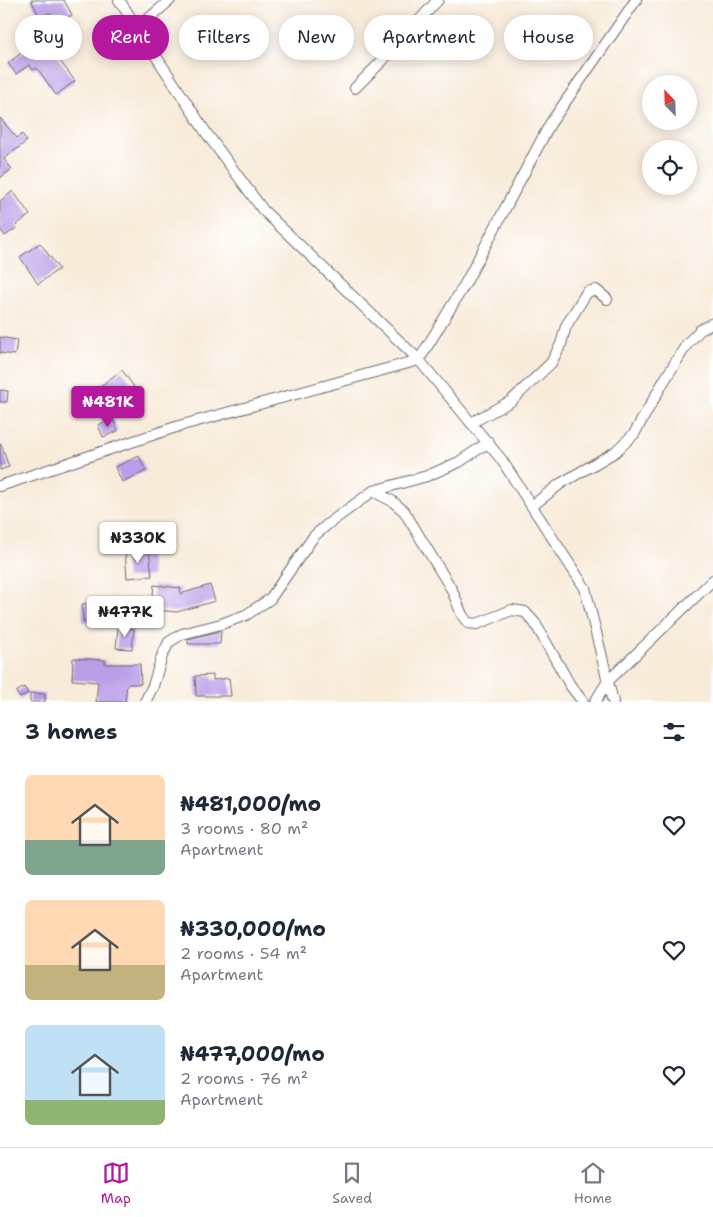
<!DOCTYPE html>
<meta charset="utf-8">
<style>
body{margin:0;font-family:"Shantell Sans",sans-serif;background:#f2f2f3;color:#1f2937;height:100vh;display:flex;flex-direction:column;font-size:19px;white-space:nowrap}
*{box-sizing:border-box;margin:0}
p{font-size:16px;color:#747a83}
.icon{flex:none;width:28px;height:28px;fill:none;stroke:currentColor;stroke-width:2;stroke-linecap:round;stroke-linejoin:round}
.map{position:relative;height:702px;overflow:hidden}
.side{display:flex;flex-direction:column;background:#fff;flex:1}
.side>*{flex:none}
.guide{position:absolute;left:15px;top:15px;width:684px;height:45px;display:flex;gap:10px}
.needle{width:32px;rotate:337deg}
.tools{position:absolute;left:642px;top:75px;display:grid;gap:10px}
.tools a{display:grid;place-items:center;width:55px;height:55px;border-radius:50%;background:#fff;box-shadow:0 2px 12px #0003;font-size:25px}
.price{position:absolute;translate:-50% -42px;padding:0 11px;border-radius:5px;background:#fff;color:#222;font-size:16px;line-height:32px;filter:drop-shadow(0 1px 2px #0008)}
.price::after{content:'';position:absolute;left:50%;top:30px;width:15px;height:11px;margin-left:-8px;background:inherit;clip-path:polygon(0 0,100% 0,50% 100%)}
.price.current{background:#b5179e;color:#fff}
ul{padding:0;list-style:none}
li{display:flex;align-items:center;gap:15px;height:125px;padding:0 25px}
li span{display:grid;place-items:center;flex:none;width:140px;height:100px;border-radius:8px;color:#555}
li>.icon{margin-inline-start:auto}
span .icon{width:60px;height:60px;fill:#fffc;stroke-width:1}
li b{font-size:21px}
h2{display:flex;justify-content:space-between;align-items:center;height:60px;padding:0 25px;font-size:21px}
.tag{padding:0 18px;border-radius:22px;background:#fff;box-shadow:0 2px 12px #0003;font-size:18px;line-height:45px}
.tag.current{background:#b5179e;color:#fff}
.tabs{display:flex;justify-content:space-around;align-items:center;height:70px;border-top:1px solid #e0e1e3;background:#fff;font-size:14px;color:#747a83}
.tabs a{display:grid;justify-items:center;gap:2px}
.tabs .current{color:#b5179e}
.map>svg:first-child{display:block}
</style>
<div class="map">
<svg width="713" height="702" viewBox="0 0 713 702">
<rect width="100%" height="100%" fill="#fff"/>
<filter id="ink" filterUnits="userSpaceOnUse"><feTurbulence type="fractalNoise" baseFrequency=".02" numOctaves="2"/><feDisplacementMap in="SourceGraphic" scale="10" xChannelSelector="R" yChannelSelector="G"/><feConvolveMatrix kernelMatrix="1 2 1 2 8 2 1 2 1" color-interpolation-filters="sRGB"/></filter>
<filter id="wash" filterUnits="userSpaceOnUse"><feTurbulence type="fractalNoise" baseFrequency=".0096" numOctaves="4" result="noise"/><feDisplacementMap in="SourceGraphic" scale="20" xChannelSelector="R" yChannelSelector="G"/><feGaussianBlur stdDeviation="1.12" result="paint"/><feColorMatrix in="noise" values="0 0 0 0 0 0 0 0 0 0 0 0 0 0 0 0 0 1.4 0 .05"/><feComposite in="paint" operator="in"/></filter>
<g filter="url(#wash)">
<rect width="100%" height="100%" fill="#f8ebd9"/>
<g id="blocks">
<path fill="#b99de7" d="M31,0H64L72,15L56,24L50,13L40,18Z
M47,34L62,54L58,58L75,81L56,95L37,68L33,70L29,65L16,74L8,63Z
M0,118L17,138L22,134L27,141L4,159L12,169L0,178Z
M13,191L30,215L16,225L18,227L5,236L0,229V201Z
M40,243L59,269L38,284L20,257Z
M0,337L17,340L15,355L0,353Z
M122,370L139,394L113,412L96,389Z
M0,390L8,391L7,402H0Z
M113,419L118,431L103,437L98,425Z
M1,444L9,467L0,470V445Z
M139,456L146,471L122,482L115,467Z
M149,550L152,576L127,578L125,552Z
M154,585L181,588L180,594L210,585L215,601L177,612L155,610V603H152Z
M109,602L110,621L83,622L82,604Z
M118,627L134,629L132,649L116,648Z
M221,631L220,644H188V639Z
M73,658L105,660V664H140L141,684H127L125,702H96L98,682L72,680Z
M213,675V680L229,678L231,696H196L195,676Z
M24,687L28,693L20,698L16,692Z
M30,693L45,694V702H30Z"/>
</g>
</g>
<g filter="url(#ink)">
<use href="#blocks" fill-opacity="0" stroke="#6d6872" stroke-width="1"/>
<g fill="none" stroke-linecap="round" stroke-linejoin="round">
<g stroke="#6d6872" stroke-width="12">
<path id="minor" d="M119,0L207,134L263,210L419,360L501,459L585,588L613,702
M138,28L170,0
M355,88L382,61L438,0
M471,423L511,401L551,363L561,344L566,326L587,292L596,290L607,299
M0,486L179,426L419,360L465,284L550,124L636,0
M373,491L392,501L404,511L452,590L462,615L468,623L477,624L512,610L525,612L535,623L570,685L583,702
M532,506L560,484L615,452L634,434L664,381L687,344L700,330L713,323
M145,702L153,686L162,656L169,642L182,634L221,624L246,615L270,599L314,536L328,524L373,491L427,476L459,462L489,442
M595,702L608,681L713,580"/>
</g>
<use href="#minor" stroke="#fff" stroke-width="10"/>
</g>
</g>
</svg>
<div class="tools">
<a><svg class="needle" viewBox="-14 -14 28 28"><path d="M0-13l5 13h-10z" fill="#e53935"/><path d="M0 13l5-13h-10z" fill="#747a83"/></svg></a>
<a><svg class="icon" aria-label="locate" viewBox="0 0 24 24"><circle cx="12" cy="12" r="6"/><path d="M12 2v4M12 18v4M2 12h4M18 12h4"/></svg></a>
</div>
<b class="price current" style="left:108px;top:428px">₦481K</b>
<b class="price" style="left:138px;top:564px">₦330K</b>
<b class="price" style="left:125px;top:638px">₦477K</b>
<div class="guide">
<a class="tag">Buy</a>
<a class="tag current">Rent</a>
<a class="tag">Filters</a>
<a class="tag">New</a>
<a class="tag">Apartment</a>
<a class="tag">House</a>
</div>
</div>
<section class="side">
<h2>3 homes<svg class="icon" aria-label="filters" viewBox="0 0 24 24"><path d="M4 7h16M4 17h16"/><circle cx="9" cy="7" r="2"/><circle cx="15" cy="17" r="2"/></svg></h2>
<ul>
<li><span style="background:linear-gradient(#ffd9b3 65%,#7fa58c 0)"><svg class="icon" aria-label="home" viewBox="0 0 24 24"><path d="M3 11l9-7 9 7M6 9v11h12V9"/></svg></span><div><b>₦481,000/mo</b><p>3 rooms · 80 m²</p><p>Apartment</p></div><svg class="icon" aria-label="heart" viewBox="0 0 24 24"><path d="M12 20l-8-8c-3-5 5-10 8-4 3-6 11-1 8 4z"/></svg></li>
<li><span style="background:linear-gradient(#ffd9b3 65%,#c2b280 0)"><svg class="icon" aria-label="home" viewBox="0 0 24 24"><path d="M3 11l9-7 9 7M6 9v11h12V9"/></svg></span><div><b>₦330,000/mo</b><p>2 rooms · 54 m²</p><p>Apartment</p></div><svg class="icon" aria-label="heart" viewBox="0 0 24 24"><path d="M12 20l-8-8c-3-5 5-10 8-4 3-6 11-1 8 4z"/></svg></li>
<li><span style="background:linear-gradient(#bfe0f5 75%,#8fb573 0)"><svg class="icon" aria-label="home" viewBox="0 0 24 24"><path d="M3 11l9-7 9 7M6 9v11h12V9"/></svg></span><div><b>₦477,000/mo</b><p>2 rooms · 76 m²</p><p>Apartment</p></div><svg class="icon" aria-label="heart" viewBox="0 0 24 24"><path d="M12 20l-8-8c-3-5 5-10 8-4 3-6 11-1 8 4z"/></svg></li>
</ul>
</section>
<nav class="tabs">
<a class="current"><svg class="icon" aria-label="map" viewBox="0 0 24 24"><path d="M3 6l6-2 6 2 6-2v14l-6 2-6-2-6 2zM9 4v14M15 6v14"/></svg>Map</a>
<a><svg class="icon" aria-label="saved" viewBox="0 0 24 24"><path d="M7 4h10v16l-5-4-5 4z"/></svg>Saved</a>
<a><svg class="icon" aria-label="home" viewBox="0 0 24 24"><path d="M3 11l9-7 9 7M6 9v11h12V9"/></svg>Home</a>
</nav>
